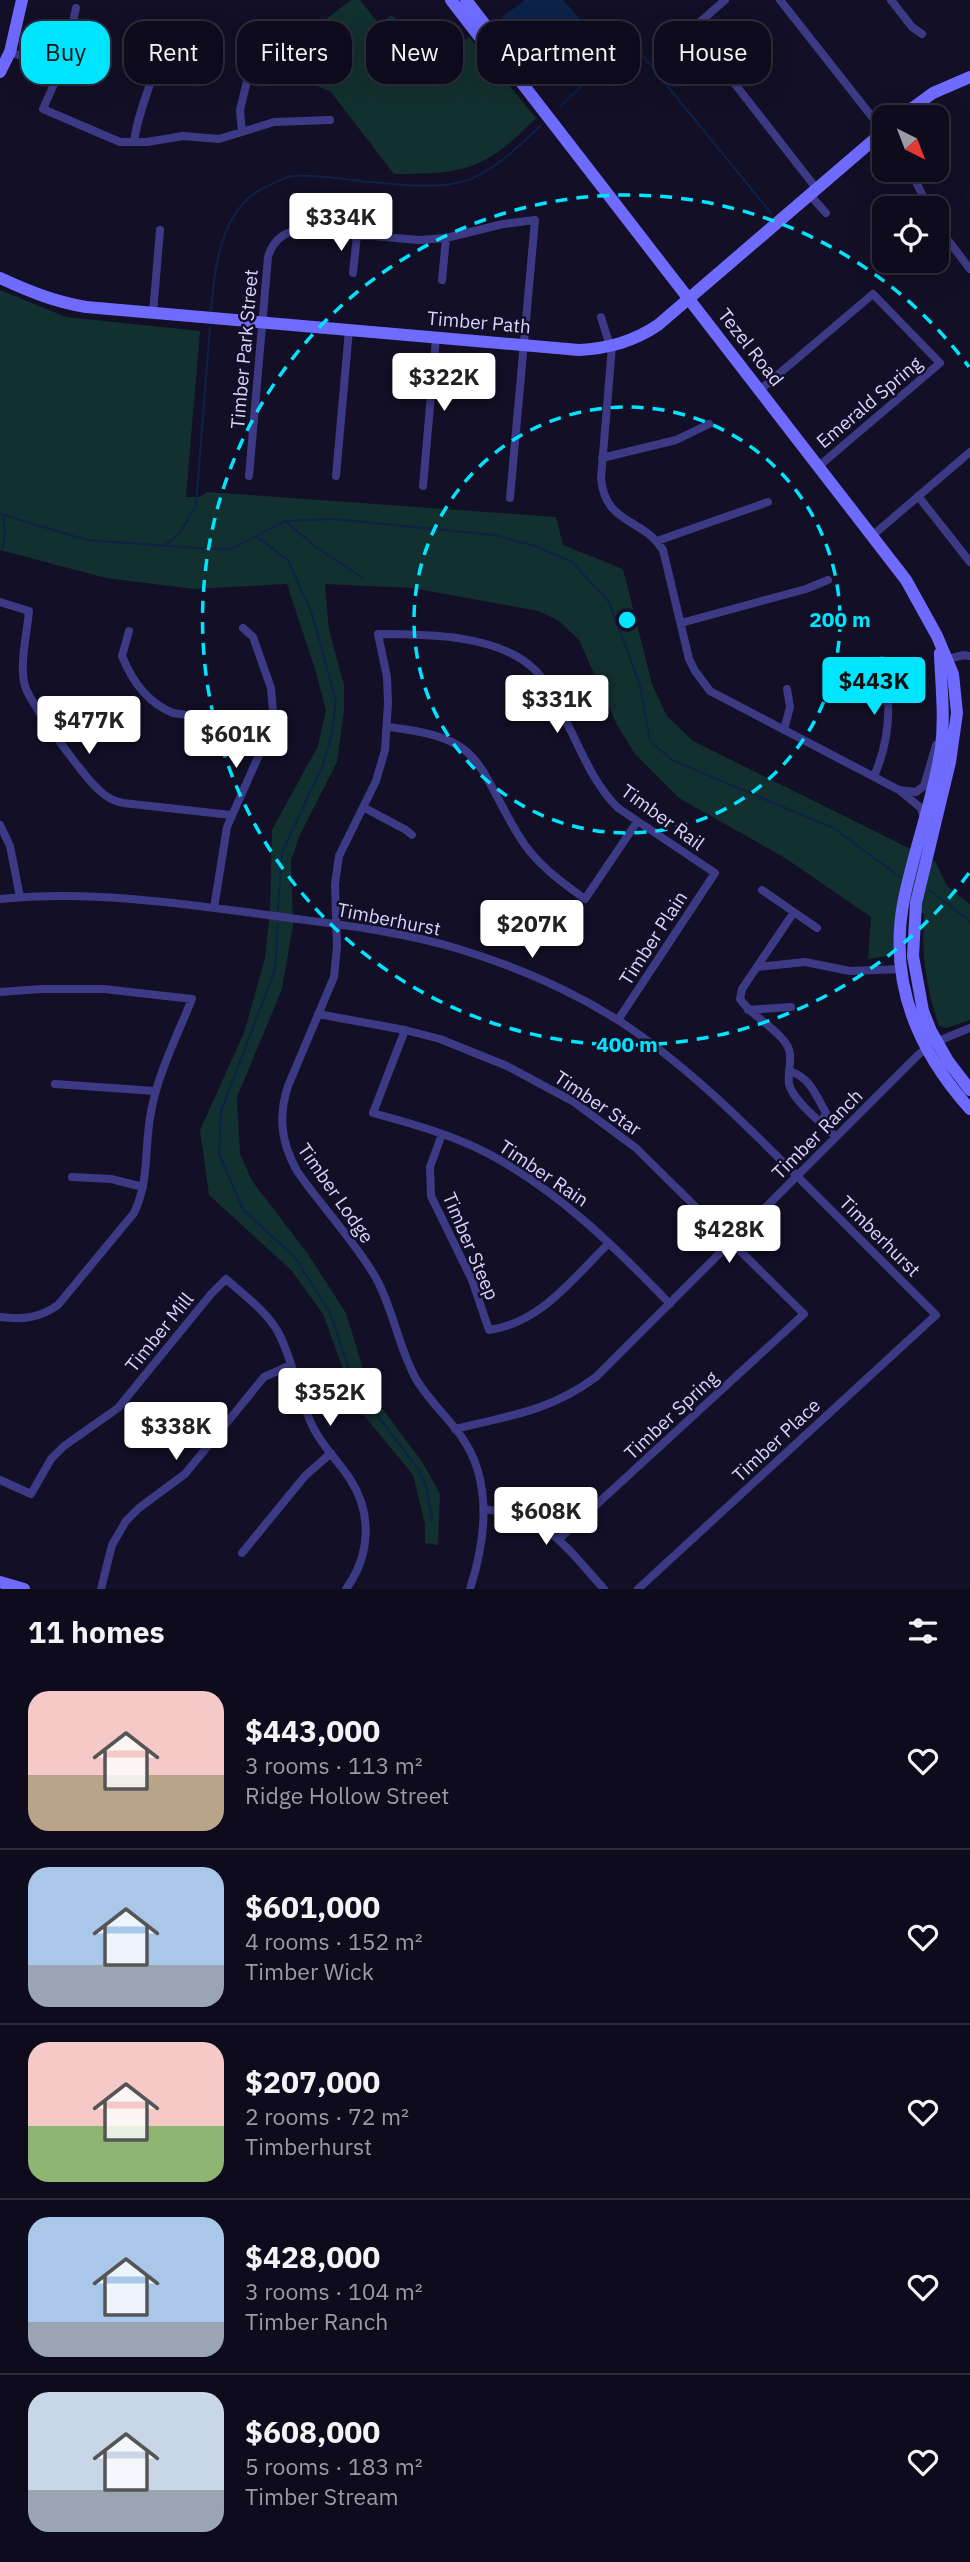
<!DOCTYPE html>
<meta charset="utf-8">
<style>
body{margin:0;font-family:"IBM Plex Sans",sans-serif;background:#1c1929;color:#f1f3f6;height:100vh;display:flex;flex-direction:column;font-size:26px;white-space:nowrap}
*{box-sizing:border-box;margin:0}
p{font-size:23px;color:#9b9ba3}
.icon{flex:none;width:38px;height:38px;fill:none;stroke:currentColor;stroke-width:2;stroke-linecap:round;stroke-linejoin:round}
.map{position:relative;height:1589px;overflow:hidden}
.details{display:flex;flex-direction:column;background:#0e0b1c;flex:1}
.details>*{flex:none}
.hud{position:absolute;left:21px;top:21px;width:929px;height:63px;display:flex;gap:14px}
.needle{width:46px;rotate:138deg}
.controls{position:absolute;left:872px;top:105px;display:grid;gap:14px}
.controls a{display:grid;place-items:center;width:77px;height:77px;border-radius:14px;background:#0e0b1c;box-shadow:0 7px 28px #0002,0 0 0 2px #2e2b3b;font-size:35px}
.price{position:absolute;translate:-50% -60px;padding:0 16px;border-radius:7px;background:#fff;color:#222;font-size:23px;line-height:46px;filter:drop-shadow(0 2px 4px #0008)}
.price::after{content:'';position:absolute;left:50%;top:42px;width:21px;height:16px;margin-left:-10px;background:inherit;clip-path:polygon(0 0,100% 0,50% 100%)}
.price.on{background:#00e5ff;color:#111}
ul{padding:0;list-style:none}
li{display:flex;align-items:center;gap:21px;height:175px;padding:0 28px}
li+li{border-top:2px solid #2e2b3b}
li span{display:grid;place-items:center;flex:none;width:196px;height:140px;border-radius:21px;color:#555}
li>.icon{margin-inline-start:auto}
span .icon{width:84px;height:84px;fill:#fffc;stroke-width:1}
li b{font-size:30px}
h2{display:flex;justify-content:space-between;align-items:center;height:84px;padding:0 28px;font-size:30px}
.pill{padding:0 24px;border-radius:21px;background:#0e0b1c;box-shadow:0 7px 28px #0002,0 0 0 2px #2e2b3b;font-size:24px;line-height:63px}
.pill.on{background:#00e5ff;color:#111}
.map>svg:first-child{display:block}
</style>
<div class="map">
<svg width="970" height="1589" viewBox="0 0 970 1589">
<rect width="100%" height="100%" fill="#130f26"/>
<path fill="#12302f" d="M351,0H360L379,24L392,15L431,67L469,37L536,118C485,170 465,174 394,174L330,91L306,82L283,52Z
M0,290L66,317L200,331L186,497H199L208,492L556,517L563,545L623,569L652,684L667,716L693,741L935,861L947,886L970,904V1020L946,1028L939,1026C926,988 921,953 924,914L898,900L893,955L868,959L871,917L785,858L679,798L635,754L616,723L579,640L559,621L539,611L412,588L325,584L329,630L344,685V711L337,762L299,837L291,861L293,925L282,989L237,1097L240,1154L252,1181L308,1254L346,1313L370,1392L423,1463L440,1494L438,1545L425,1543V1524L413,1475L357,1407L323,1314L291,1270L209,1195L200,1130L244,1033L265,958L270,909L272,830L318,746L326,710L315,669L287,584L194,589L106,578L0,550Z"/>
<path fill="#0c2248" d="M525,0H563L591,31L543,71L502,17Z"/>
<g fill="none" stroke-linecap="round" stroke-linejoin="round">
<path stroke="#0c2248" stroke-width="2" d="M560,107L629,39L771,213
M211,311C215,264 221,203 272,184C278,181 285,177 292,176C318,174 346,180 372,182C400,185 429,188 457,183C490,176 517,148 540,126
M0,514L87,540L196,548L231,549L285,521L333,519L495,535L535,546L572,562L609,602L640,685L650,741L672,760L835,829L901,878
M285,521L317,548L363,578
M257,537L288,560L312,614L336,701L332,734L323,765L282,852L278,910
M165,545L180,533L196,505L210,327
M3,548L5,532L3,515
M929,890L970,921
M278,924L275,970L221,1111L219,1153L243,1210L295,1257L330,1313L354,1384L418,1469L426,1486L432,1520"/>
<path stroke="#3d3a85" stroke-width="8" d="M725,0L692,29L816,188
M780,0L884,132
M891,0L912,27L922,34
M76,8L65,59L43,109L120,142H147L183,136L219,139L274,122L330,120
M10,52L60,70
M242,132L240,110L253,56
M134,142C139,104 158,72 164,35
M910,170L929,208
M809,194L826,213
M936,221L944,235L970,269
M353,273L357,235
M442,280L446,238
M153,313L160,230
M601,317L610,346
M612,346L601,478C605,525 642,517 663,550L689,659L695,671L710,691L899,790L921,808L924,818
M760,390L873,294L940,363L819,466
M602,458L676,440L709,424
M249,476L268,257C273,240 284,231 302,230L419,240L446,238L503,224L535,220L510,498
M336,476L349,330
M423,486L436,338
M918,496L970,562
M873,535L970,452
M657,541L768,502
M0,602L29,611C27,634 19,664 25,686C31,705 84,777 100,791C107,798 114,801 123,803L231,815
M681,623L806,589L828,580
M129,631L122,656C132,681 148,703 173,713L270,726
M943,660L964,655L970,656
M388,727C485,738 474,762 519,836C535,863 560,881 585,899L637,822
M784,730L790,707L787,689
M874,776C891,738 892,700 882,660
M899,790L916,792L924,786L936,745
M363,807L406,830L412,835
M0,825L10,846L20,897
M762,890L817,928
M0,899C90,890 179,903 268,915C332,924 397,930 459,949C515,966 571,990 621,1022C686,1065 740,1119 795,1174C842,1221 889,1268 936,1315L638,1589
M214,908L227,827L267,737L273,711L271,688L253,637L243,628
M794,912L742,989L740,999C752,1017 776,1027 787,1045C794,1057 787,1071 789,1084C793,1101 823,1124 836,1137
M757,967L805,962L850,971L903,969
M0,992L41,989H104L192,999C177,1036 158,1073 151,1112C144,1146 150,1180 134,1213L58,1305C40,1318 22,1320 0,1317
M748,1010L791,1007
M318,1014L405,1030L440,1039L507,1066L574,1102L636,1148L804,1314L559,1539
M405,1030L373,1113C413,1124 453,1135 489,1154C560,1192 615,1247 670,1304
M789,1071C810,1077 816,1095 826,1113L821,1123
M55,1084L155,1091
M442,1134L430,1167L431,1196L472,1280L489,1330C541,1323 573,1278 609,1243
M72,1177L111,1179L143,1187
M455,1429C509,1416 550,1411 596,1377L919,1054L936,1042L970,1028
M0,1480L31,1494L51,1459L64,1446L118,1408L211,1294L226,1279C244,1295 266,1311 278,1332C294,1362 298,1397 313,1427C322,1446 339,1462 350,1479C373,1514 370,1556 346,1589
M484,1509C548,1516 564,1545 604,1589
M242,1553L305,1476L331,1453
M101,1589L112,1545L126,1521L139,1508L185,1474L264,1377L291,1365
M470,1589C486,1539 493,1481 461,1436C446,1415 427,1399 415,1377C398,1345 393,1309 376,1278C354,1240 322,1207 297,1171C281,1142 278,1117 288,1086L334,977L337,947L335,884L339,856L376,781L385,750L388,703L387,677L378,634C426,634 500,634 536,671C552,687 560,711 571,731C584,758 596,786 618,808L715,873L618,1020"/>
<path stroke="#6f6bff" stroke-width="12" d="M451,0L502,66L518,78L906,580L937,636L953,674L957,713L950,762L916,903L913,956L923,1011L931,1031L948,1061L970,1090
M466,0L510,57L518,77
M0,72L10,52L22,0
M900,117L933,93L970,77
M0,278C28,291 55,302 86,307L579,350C608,348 633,342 658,325L884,131
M940,653C941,685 945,716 941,748C933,801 913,852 903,904C889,983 918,1051 970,1109
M0,1582L24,1589"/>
</g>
<g fill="none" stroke="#00e5ff" stroke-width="3.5" stroke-dasharray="12 9">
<circle cx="627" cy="620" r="213"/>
<path d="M969 873A425 425 0 1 1 969 367"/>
</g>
<g text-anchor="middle" stroke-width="5" stroke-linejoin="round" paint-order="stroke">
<g font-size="19" fill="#d9d4ff" stroke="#130f26">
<text transform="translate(479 322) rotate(5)" y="7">Timber Path</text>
<text transform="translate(751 347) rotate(52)" y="7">Tezel Road</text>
<text transform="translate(244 349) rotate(-85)" y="7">Timber Park Street</text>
<text transform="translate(869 402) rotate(-40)" y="7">Emerald Spring</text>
<text transform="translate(663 817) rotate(36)" y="7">Timber Rail</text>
<text transform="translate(389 919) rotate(11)" y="7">Timberhurst</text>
<text transform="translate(653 938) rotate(-57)" y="7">Timber Plain</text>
<text transform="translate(598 1103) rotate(34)" y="7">Timber Star</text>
<text transform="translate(817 1134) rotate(-45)" y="7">Timber Ranch</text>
<text transform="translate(544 1173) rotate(34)" y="7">Timber Rain</text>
<text transform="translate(336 1193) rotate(55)" y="7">Timber Lodge</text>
<text transform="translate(880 1236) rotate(45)" y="7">Timberhurst</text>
<text transform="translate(471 1246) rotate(67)" y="7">Timber Steep</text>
<text transform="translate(159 1332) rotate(-51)" y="7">Timber Mill</text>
<text transform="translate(671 1415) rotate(-43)" y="7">Timber Spring</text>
<text transform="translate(776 1440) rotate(-43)" y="7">Timber Place</text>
</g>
</g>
<circle cx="627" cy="620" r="10" fill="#00e5ff" stroke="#130f26" stroke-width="3.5"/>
<g font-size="21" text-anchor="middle" font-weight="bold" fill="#00e5ff" stroke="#130f26" stroke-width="5" stroke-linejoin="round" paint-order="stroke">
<text x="840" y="627">200 m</text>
<text x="627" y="1052">400 m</text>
</g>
</svg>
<div class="controls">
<a><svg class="needle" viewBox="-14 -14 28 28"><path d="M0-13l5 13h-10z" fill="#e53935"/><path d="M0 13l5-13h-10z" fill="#9b9ba3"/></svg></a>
<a><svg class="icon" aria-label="locate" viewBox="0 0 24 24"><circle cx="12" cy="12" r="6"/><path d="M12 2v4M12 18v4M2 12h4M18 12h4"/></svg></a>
</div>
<b class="price" style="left:341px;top:253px">$334K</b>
<b class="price" style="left:444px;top:413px">$322K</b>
<b class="price on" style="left:874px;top:717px">$443K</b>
<b class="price" style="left:557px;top:735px">$331K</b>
<b class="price" style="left:89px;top:756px">$477K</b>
<b class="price" style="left:236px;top:770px">$601K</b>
<b class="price" style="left:532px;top:960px">$207K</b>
<b class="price" style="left:729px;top:1265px">$428K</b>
<b class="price" style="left:330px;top:1428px">$352K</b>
<b class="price" style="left:176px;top:1462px">$338K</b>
<b class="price" style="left:546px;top:1547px">$608K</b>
<div class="hud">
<a class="pill on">Buy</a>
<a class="pill">Rent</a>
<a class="pill">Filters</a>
<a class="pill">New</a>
<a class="pill">Apartment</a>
<a class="pill">House</a>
</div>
</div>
<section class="details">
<h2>11 homes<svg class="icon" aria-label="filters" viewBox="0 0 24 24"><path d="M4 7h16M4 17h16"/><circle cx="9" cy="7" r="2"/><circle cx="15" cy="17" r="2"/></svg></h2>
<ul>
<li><span style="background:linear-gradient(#f6c9c9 60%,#b9a48a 0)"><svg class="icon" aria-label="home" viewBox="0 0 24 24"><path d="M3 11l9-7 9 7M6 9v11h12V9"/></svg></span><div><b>$443,000</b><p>3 rooms · 113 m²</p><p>Ridge Hollow Street</p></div><svg class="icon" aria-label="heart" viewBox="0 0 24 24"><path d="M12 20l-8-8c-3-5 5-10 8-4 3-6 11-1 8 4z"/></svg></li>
<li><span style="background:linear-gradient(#a9c7e8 70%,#9aa5b1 0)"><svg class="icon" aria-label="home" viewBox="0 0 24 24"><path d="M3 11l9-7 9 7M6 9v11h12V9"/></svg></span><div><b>$601,000</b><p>4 rooms · 152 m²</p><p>Timber Wick</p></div><svg class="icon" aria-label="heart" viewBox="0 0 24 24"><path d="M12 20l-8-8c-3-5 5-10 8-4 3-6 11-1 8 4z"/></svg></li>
<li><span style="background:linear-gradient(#f6c9c9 60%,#8fb573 0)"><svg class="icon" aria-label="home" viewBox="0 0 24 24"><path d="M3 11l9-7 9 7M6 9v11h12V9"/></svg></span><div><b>$207,000</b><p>2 rooms · 72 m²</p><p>Timberhurst</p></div><svg class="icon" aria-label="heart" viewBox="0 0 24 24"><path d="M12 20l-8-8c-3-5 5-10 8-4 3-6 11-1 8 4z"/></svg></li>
<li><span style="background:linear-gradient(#a9c7e8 75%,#9aa5b1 0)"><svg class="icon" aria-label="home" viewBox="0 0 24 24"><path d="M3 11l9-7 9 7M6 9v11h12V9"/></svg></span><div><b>$428,000</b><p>3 rooms · 104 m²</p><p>Timber Ranch</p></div><svg class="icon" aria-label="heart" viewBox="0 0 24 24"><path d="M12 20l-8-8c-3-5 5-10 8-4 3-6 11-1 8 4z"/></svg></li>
<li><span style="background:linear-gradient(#c9d6e8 70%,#9aa5b1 0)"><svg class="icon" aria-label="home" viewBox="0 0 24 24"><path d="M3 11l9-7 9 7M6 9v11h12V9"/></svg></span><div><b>$608,000</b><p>5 rooms · 183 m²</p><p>Timber Stream</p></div><svg class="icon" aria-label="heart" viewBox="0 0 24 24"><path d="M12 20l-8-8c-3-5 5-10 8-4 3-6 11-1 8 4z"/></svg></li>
</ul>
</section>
